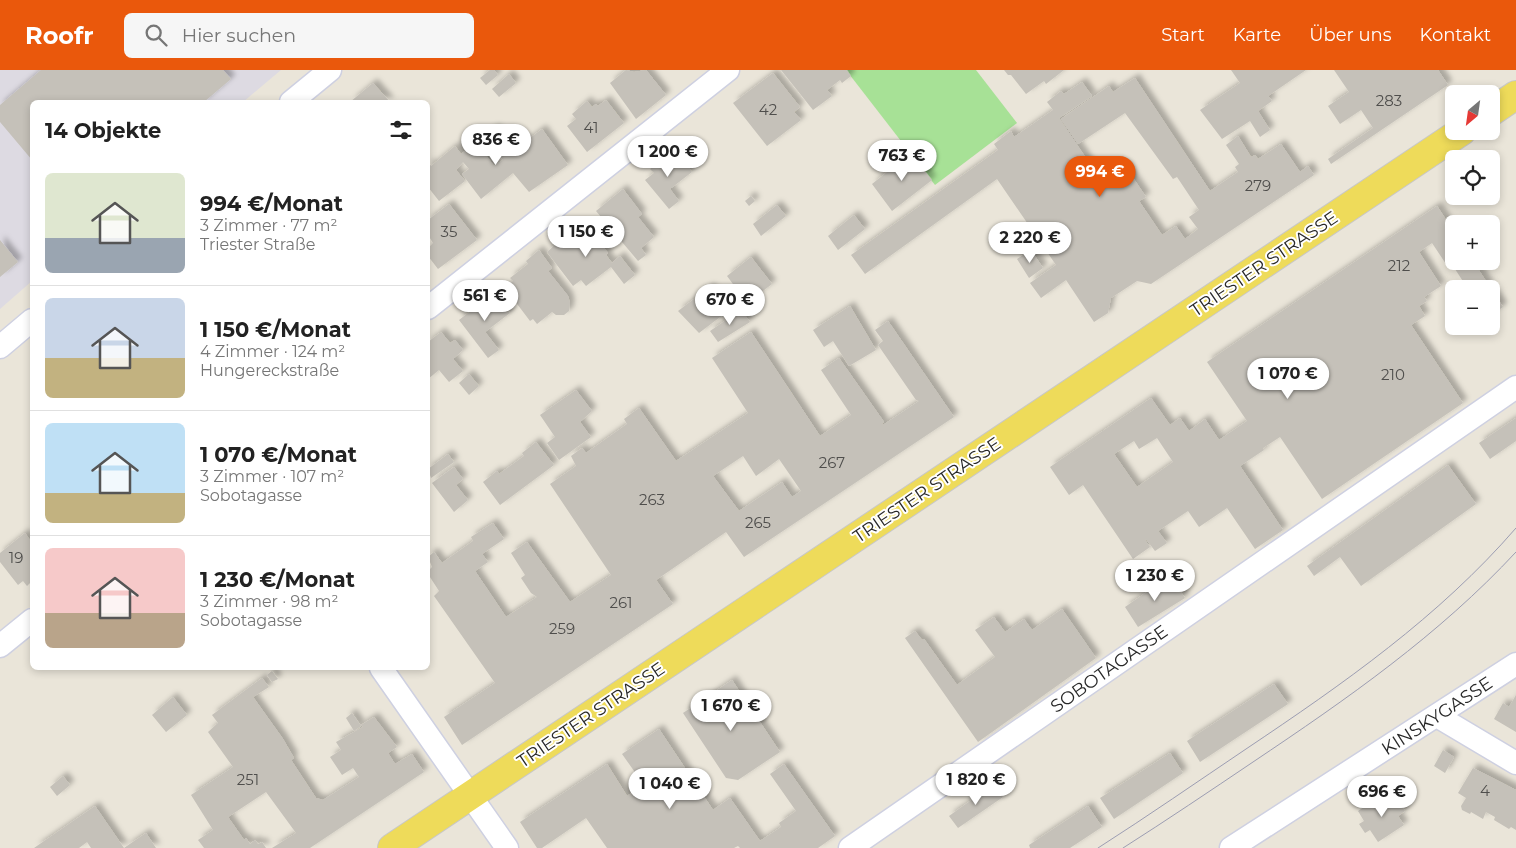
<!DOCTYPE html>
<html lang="de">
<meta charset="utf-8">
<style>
body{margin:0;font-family:Montserrat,sans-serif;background:#f6f6f6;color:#222;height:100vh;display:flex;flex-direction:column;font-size:19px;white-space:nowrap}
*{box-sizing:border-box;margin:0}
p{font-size:16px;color:#767676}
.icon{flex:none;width:28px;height:28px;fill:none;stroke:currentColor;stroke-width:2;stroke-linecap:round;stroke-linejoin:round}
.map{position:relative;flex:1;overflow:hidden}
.sheet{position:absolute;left:30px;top:30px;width:400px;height:570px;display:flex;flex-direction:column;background:#fff;border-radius:8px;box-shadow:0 2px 8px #0003}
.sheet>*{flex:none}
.needle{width:32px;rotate:209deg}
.tools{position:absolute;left:1445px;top:15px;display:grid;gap:10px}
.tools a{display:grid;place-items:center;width:55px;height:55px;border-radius:8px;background:#fff;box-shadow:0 2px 8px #0003;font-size:25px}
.price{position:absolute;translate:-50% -42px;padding:0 11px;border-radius:18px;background:#fff;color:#222;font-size:16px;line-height:32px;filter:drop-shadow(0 1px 2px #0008)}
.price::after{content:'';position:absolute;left:50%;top:30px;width:15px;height:11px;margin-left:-8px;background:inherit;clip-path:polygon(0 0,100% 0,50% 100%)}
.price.selected{background:#ea580c;color:#fff}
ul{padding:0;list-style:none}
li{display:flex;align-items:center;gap:15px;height:125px;padding:0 15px}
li+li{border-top:1px solid #e0e0e0}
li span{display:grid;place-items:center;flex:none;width:140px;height:100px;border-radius:8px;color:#555}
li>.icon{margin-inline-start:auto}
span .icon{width:60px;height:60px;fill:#fffc;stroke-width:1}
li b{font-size:21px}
h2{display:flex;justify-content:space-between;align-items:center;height:60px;padding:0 15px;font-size:21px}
header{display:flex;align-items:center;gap:30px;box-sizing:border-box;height:70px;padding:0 25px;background:#ea580c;color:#fff}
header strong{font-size:24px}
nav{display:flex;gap:28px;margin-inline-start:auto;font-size:18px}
.search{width:350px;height:45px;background:#f6f6f6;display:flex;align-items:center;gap:12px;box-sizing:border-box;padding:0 18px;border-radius:8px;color:#767676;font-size:19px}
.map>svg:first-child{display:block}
</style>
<header>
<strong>Roofr</strong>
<div class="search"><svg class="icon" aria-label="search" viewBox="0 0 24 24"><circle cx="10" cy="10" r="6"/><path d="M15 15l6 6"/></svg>Hier suchen</div>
<nav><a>Start</a><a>Karte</a><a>Über uns</a><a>Kontakt</a></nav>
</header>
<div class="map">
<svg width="1516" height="778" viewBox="0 0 1516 778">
<defs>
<filter id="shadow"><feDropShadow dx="4.5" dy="-4.5" stdDeviation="2.5" flood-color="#0004"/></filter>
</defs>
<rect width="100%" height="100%" fill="#eae5d9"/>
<path fill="#dddae2" d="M0,0H281L243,32H32V211L0,239Z"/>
<path fill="#a7e196" d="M846,0H976L1017,53L935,115Z"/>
<path fill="#c5c1b9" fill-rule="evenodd" filter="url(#shadow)" d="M41,0H223L231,9L204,32H32V90L0,52V35Z
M490,0H494L498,5L486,15L480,8Z
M626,0L634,2L646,0L666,25L636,49L610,13Z
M781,0H847L851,6L842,13L840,10L827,20L832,26L813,40Z
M1004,0H1064L1046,14L1044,11L1026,24L1011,5H1008Z
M1231,0H1306L1268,26L1272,31L1258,41L1270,60L1260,67L1250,51L1222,69L1200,40L1240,13Z
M1334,0H1438L1448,15L1331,94L1328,89L1373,58L1361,40L1340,54L1328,36L1349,22Z
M773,3L800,37L794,42L801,50L767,76L733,33Z
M509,4L516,13L499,27L492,19Z
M1135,8L1210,121L1238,102L1235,97L1239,94L1226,75L1238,66L1251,87L1255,85L1258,89L1281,74L1300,102L1308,96L1314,105L1151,214L1137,211L1111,228L1108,243L1094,252L1066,210L1041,228L1030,213L1056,195L997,109L865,204L851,185L998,80L994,74L1011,61L1014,67L1053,40L1047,32L1061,21L1064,24L1082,12L1092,26L1059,48L1102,112L1125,96L1146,127L1139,131L1162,165L1176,156L1185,169L1198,159L1189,147L1199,140L1177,107L1173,109L1125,43L1078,74L1061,49L1109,16L1113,22Z
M373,13L390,32H350Z
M606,30L624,53L587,82L567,56L576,49L572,44L587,31L592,37L596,34L598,36Z
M495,58L501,66L498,69L510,83L542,59L568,95L529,122L513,103L481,129L462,104L469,99L463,92L456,100L465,111L439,131L428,117V91L431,96L455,76L461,84L476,72L494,96L503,90L484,67Z
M674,80L692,102L670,119L679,131L669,139L645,110L654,103L650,99Z
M911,83L932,110L892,141L872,114Z
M623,119L642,144L638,147L654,167L641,178L646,185L638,191L596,141Z
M751,126L755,131L749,136L745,131Z
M449,134L477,170L438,199L428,186V178L433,173L428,165V150Z
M777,135L786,146L761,166L753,154Z
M1437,136L1454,162V191H1473L1491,219H1468L1453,196L1448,197L1432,173L1419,182L1441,216L1424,227L1427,231L1419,236L1425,246L1411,255L1463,333L1322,429L1280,367L1263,378L1264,380L1240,396L1283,460L1255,479L1227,438L1199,457L1188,441L1158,461L1167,473L1155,481L1146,469L1145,470L1150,477L1133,489L1083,415L1069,425L1050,397L1151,328L1170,355L1180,348L1189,361L1205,349L1219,370L1247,351L1207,292ZM1157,368L1173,392L1137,417L1114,384L1134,371L1139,379Z
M854,145L865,159L838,180L828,166Z
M579,154L588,165L592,162L608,183L606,185L612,193L620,186L635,205L624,214L611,197L586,216L581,210L573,216L547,182Z
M0,170L18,192L0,207Z
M539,180L552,198L548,201L568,226L570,233L569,241L564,245H556L552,242L537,254L533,249L530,251L505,218L513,211L510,208L528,194L526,191Z
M1031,180L1043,198L1029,208L1017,189Z
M751,187L772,214L747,233L727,206Z
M710,217L728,241L699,263L678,241Z
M1491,219L1503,237L1491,245Z
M495,223L510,243L485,262L499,280L488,288L459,250L472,240L469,237L474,233L477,237Z
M850,236L876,280L849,296L833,271L824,277L813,260Z
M741,240L750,252L718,272L710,261Z
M888,251L954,347L744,487L726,462L656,510L673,534L462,675L444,647L495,613L434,526L439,521L428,504V501L432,497L428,487L434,482L442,493L473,471L471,467L493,453L504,469L482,484L488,492L475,501L506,547L537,527L531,523L521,508L525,505L511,483L527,472L570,532L611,505L550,414L576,396L571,386L582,378L586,383L627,354L624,349L639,338L676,391L748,343L712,288L751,262L820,366L851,345L821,300L839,288L884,352L882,353L883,355L919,331L916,330L878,275L883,271L875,260ZM743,386L756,406L779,389L801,421L792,427L782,412L739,441L713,406Z
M441,262L450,273L455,270L463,280L453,289L463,301L449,312L439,300L428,309V272Z
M469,304L479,316L469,325L459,313Z
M576,320L592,341L580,352L591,367L559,390L547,373L555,367L540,345Z
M1516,348V371L1490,389L1479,373Z
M536,372L554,395L500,435L483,412L497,401L499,404L524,386L522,383Z
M448,384L454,392L431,408L428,399Z
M1448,395L1476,434L1361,516L1340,487L1314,506L1307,496Z
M454,397L463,409L456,415L468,430L454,442L432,413Z
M25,463L32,473V511L27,516L23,511L18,515L0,492V483Z
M1170,506L1185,528L1138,557L1125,537Z
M1062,539L1096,588L978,672L905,568L915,561L922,570L924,569L957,615L995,587L975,560L994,547L1005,562L1024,549L1032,560Z
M272,601L278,609L272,612L267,605Z
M262,608L269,617L253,627L283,669L294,688L291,690L316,728L323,730L359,707L353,698L342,705L330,687L341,680L336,672L363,657L361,655L374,647L397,677L388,683L395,694L412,684L424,702L310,778H272L296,763L266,722L228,747L244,770L246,768L250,774L255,770L258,774L262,772L266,778H204L198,770L213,760L191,725L233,697L208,662L218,653L212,645Z
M732,610L780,682L738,710L726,708L683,643Z
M1274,614L1288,634L1200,692L1187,671Z
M1516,625V662L1494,649L1503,633L1509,637Z
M173,627L187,645L166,662L152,645Z
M352,643L361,656L354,661L346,648Z
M659,659L713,740L730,728L760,771L781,757L779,753L796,741L770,704L784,694L835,766L818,778H740L738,776L734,778H607L586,748L542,778H537L520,752L607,694L627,726L644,715L622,684Z
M1443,680L1454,687L1445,703L1434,696Z
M1170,683L1183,703L1114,749L1100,728Z
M1473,698L1516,720V760L1511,757L1509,759L1494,750L1495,747L1486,742L1483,749L1471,742L1470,744L1462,740L1461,736L1466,728L1458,723Z
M63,706L70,715L57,726L50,717Z
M994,714L1003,727L958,758L949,746Z
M1384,724L1390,734L1398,730L1405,741L1398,746L1404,755L1378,772L1370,760L1365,763L1359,754L1364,751L1358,741Z
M95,736L124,778L146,763L156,778H91L87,772L79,778H34Z
M1088,736L1102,757L1070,778H1030L1029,775Z"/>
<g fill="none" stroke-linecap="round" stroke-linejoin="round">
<g stroke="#ced0e1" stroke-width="25">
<path id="street" d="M291,32L330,0
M428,238L728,0
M0,277L32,250
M0,576L32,550
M381,598L507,778
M1437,646L1516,693
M850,778L1516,317
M1231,778L1516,594"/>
</g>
<g stroke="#c7c7c7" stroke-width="30">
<path id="primary" d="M1491,42L1516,25
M392,778L1462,61"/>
</g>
<use href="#street" stroke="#fff" stroke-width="22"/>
<use href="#primary" stroke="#eedb5a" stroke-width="28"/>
<path stroke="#9c9db2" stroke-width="1" d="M1098,778C1148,746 1197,712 1246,679C1343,614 1439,547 1516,458
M1123,778C1167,750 1210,721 1253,692C1347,629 1439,565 1516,482"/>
</g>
<g text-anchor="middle" stroke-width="4" stroke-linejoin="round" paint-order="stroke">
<g font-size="15" fill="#4f4e4c">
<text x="1389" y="36">283</text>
<text x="768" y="45">42</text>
<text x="591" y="63">41</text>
<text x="1258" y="121">279</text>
<text x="449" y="167">35</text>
<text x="1399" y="201">212</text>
<text x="1393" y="310">210</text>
<text x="832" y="398">267</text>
<text x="652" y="435">263</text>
<text x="758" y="458">265</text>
<text x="16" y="493">19</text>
<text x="621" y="538">261</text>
<text x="562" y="564">259</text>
<text x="248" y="715">251</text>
<text x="1485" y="726">4</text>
</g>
<g font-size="18" fill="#282828" stroke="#fff">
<text transform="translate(1264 194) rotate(-34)" y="6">TRIESTER STRASSE</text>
<text transform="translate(927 420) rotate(-34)" y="6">TRIESTER STRASSE</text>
<text transform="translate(1109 599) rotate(-35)" y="6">SOBOTAGASSE</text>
<text transform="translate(591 645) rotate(-34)" y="6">TRIESTER STRASSE</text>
<text transform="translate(1437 646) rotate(-33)" y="6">KINSKYGASSE</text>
</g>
</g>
</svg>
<div class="tools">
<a><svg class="needle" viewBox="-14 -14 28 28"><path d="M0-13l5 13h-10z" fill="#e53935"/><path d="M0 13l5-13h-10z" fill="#767676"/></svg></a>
<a><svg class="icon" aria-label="locate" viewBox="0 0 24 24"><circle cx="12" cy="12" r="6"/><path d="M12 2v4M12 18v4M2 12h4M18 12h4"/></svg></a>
<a>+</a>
<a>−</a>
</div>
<b class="price" style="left:496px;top:96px">836 €</b>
<b class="price" style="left:668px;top:108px">1 200 €</b>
<b class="price" style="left:902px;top:112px">763 €</b>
<b class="price selected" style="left:1100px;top:128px">994 €</b>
<b class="price" style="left:586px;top:188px">1 150 €</b>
<b class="price" style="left:1030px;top:194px">2 220 €</b>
<b class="price" style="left:485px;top:252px">561 €</b>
<b class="price" style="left:730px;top:256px">670 €</b>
<b class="price" style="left:1288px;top:330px">1 070 €</b>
<b class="price" style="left:1155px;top:532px">1 230 €</b>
<b class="price" style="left:731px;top:662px">1 670 €</b>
<b class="price" style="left:976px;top:736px">1 820 €</b>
<b class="price" style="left:670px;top:740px">1 040 €</b>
<b class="price" style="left:1382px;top:748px">696 €</b>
<section class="sheet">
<h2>14 Objekte<svg class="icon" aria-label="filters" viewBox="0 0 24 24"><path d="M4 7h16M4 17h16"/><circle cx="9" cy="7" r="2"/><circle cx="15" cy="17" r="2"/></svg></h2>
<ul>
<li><span style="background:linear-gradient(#dfe7d0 65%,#9aa5b1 0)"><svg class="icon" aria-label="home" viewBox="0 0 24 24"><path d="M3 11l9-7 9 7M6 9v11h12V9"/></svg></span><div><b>994 €/Monat</b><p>3 Zimmer · 77 m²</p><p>Triester Straße</p></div></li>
<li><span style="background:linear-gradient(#c9d6e8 60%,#c2b280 0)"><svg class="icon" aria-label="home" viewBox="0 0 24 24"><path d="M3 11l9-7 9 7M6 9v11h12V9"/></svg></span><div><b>1 150 €/Monat</b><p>4 Zimmer · 124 m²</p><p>Hungereckstraße</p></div></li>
<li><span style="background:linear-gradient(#bfe0f5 70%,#c2b280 0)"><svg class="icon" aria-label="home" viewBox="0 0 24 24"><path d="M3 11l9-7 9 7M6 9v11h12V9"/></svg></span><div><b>1 070 €/Monat</b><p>3 Zimmer · 107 m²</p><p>Sobotagasse</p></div></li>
<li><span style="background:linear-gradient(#f6c9c9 65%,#b9a48a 0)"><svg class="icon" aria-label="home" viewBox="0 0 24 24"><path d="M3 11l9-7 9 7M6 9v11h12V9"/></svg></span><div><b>1 230 €/Monat</b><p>3 Zimmer · 98 m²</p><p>Sobotagasse</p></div></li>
</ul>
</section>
</div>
